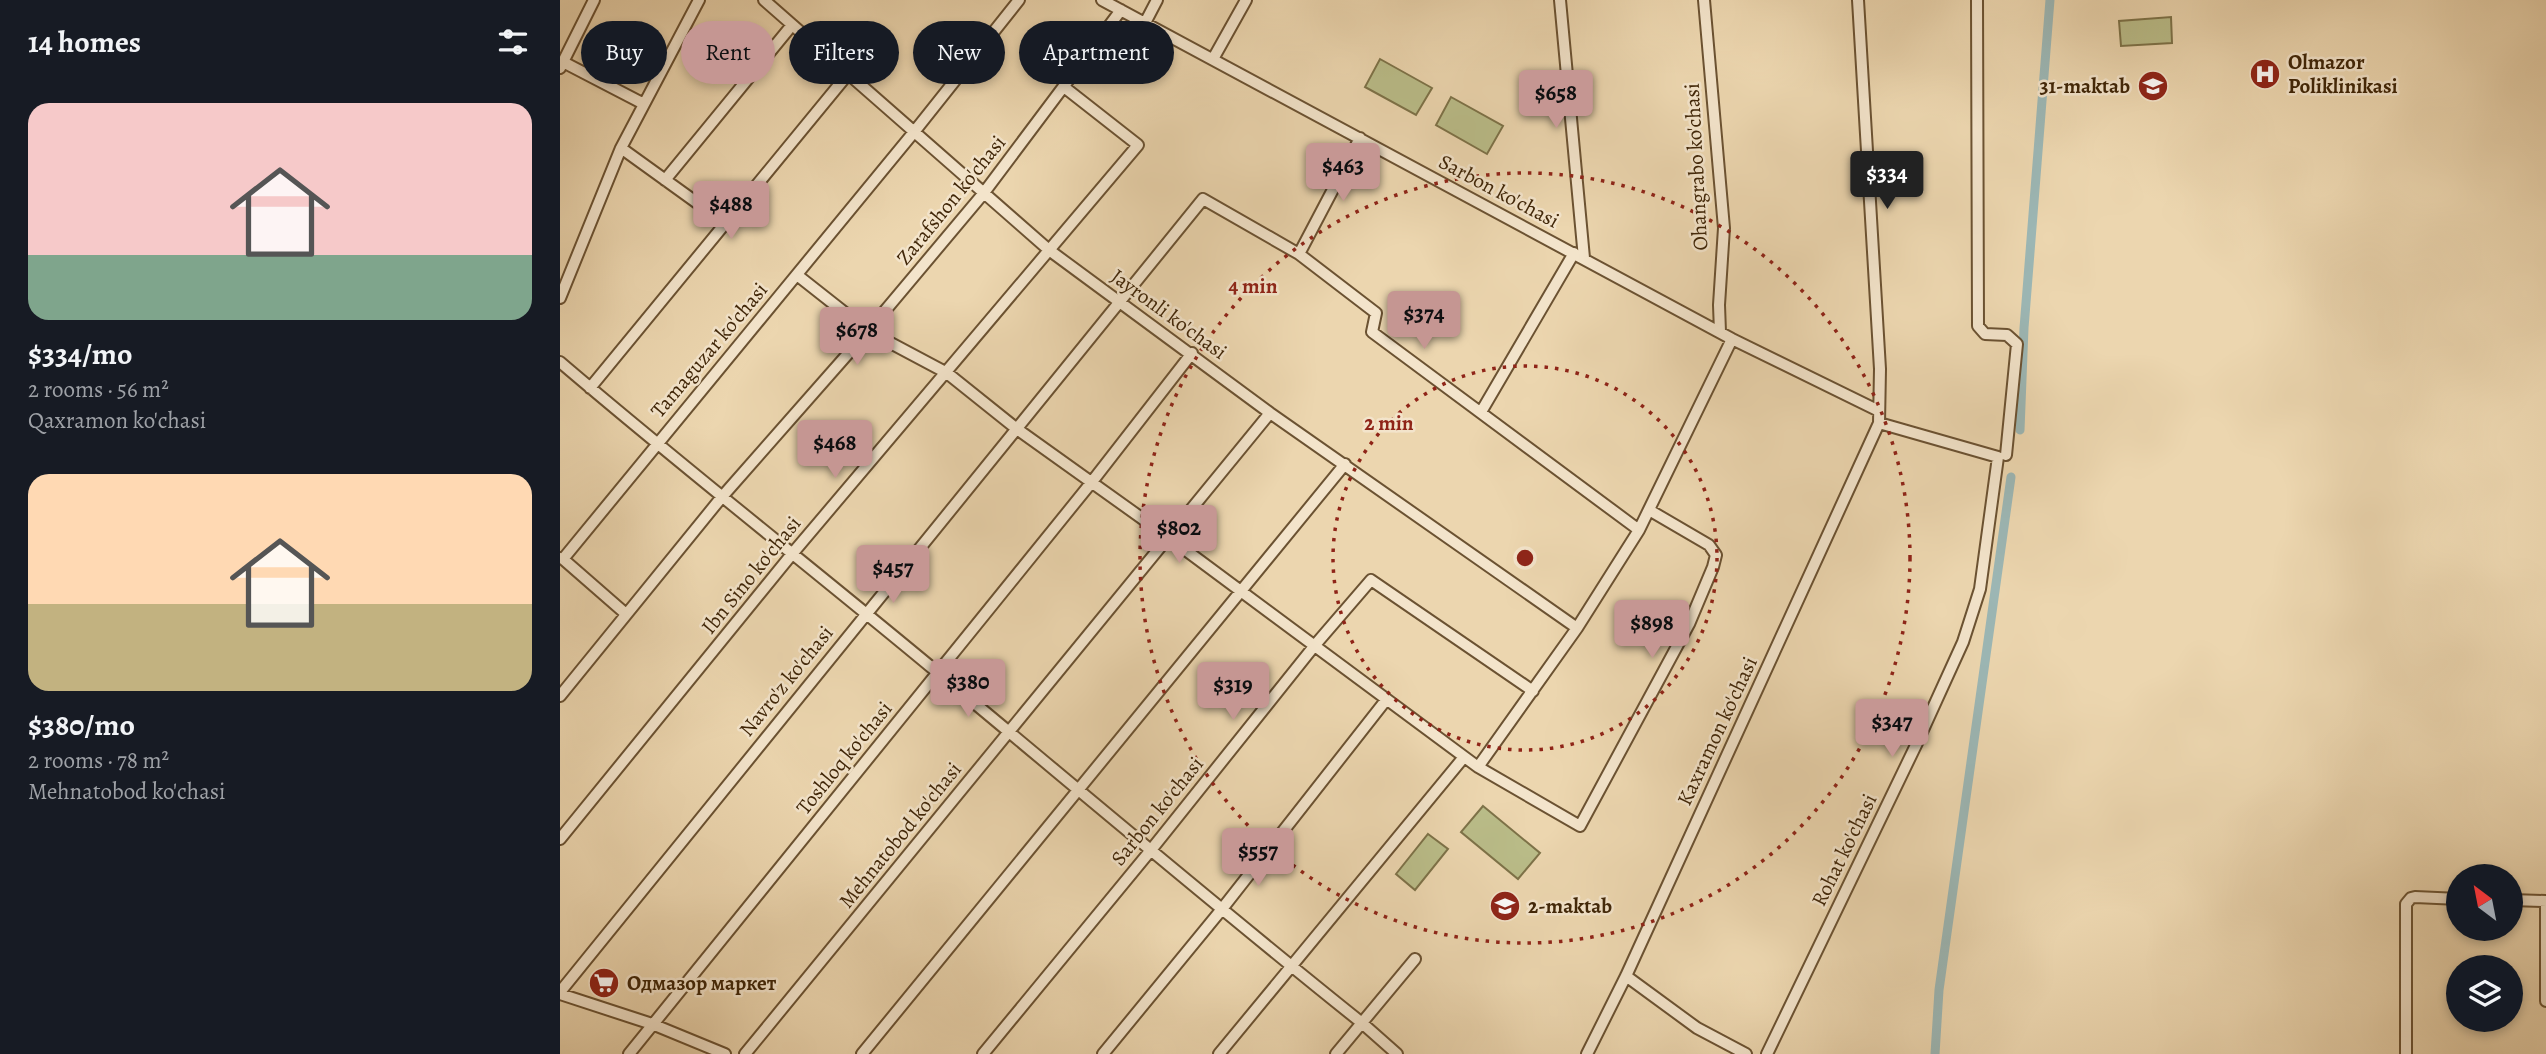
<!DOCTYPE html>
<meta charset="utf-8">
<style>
body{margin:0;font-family:Alegreya,serif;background:#242831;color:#f1f3f6;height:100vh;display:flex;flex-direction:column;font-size:26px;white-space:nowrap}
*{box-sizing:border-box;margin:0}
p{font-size:23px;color:#9ea1a6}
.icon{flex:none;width:38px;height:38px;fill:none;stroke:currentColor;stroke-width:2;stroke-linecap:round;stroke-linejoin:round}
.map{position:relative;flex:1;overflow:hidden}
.side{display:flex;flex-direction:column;background:#171b24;width:560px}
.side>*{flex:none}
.banner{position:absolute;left:21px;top:21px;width:665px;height:63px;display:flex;gap:14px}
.needle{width:46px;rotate:328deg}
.fabs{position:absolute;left:1886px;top:864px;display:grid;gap:14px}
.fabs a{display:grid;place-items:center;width:77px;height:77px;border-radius:50%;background:#171b24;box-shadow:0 4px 10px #0003;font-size:35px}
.price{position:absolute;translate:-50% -60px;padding:0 16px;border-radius:7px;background:#c59692;color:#111;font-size:23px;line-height:46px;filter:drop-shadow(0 2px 4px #0008)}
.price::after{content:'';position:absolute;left:50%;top:42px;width:21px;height:16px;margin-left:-10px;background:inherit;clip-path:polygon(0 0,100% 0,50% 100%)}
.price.on{background:#222;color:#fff}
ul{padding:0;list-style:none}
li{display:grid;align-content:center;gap:14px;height:371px;padding:0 28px}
li span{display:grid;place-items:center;height:217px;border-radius:21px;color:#555}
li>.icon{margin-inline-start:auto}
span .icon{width:126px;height:126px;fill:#fffc;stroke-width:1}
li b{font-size:30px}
h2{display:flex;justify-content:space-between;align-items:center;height:84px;padding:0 28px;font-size:30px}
.tag{padding:0 24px;border-radius:32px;background:#171b24;box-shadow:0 4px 10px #0003;font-size:24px;line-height:63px}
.tag.on{background:#c59692;color:#111}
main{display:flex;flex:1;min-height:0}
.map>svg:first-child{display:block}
</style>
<main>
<section class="side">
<h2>14 homes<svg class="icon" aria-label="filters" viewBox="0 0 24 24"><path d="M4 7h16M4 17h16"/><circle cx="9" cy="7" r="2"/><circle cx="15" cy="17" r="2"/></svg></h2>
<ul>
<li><span style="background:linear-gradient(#f6c9c9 70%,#7fa58c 0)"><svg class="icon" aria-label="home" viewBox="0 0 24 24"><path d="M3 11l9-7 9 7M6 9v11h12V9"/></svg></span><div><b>$334/mo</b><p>2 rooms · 56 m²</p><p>Qaxramon ko'chasi</p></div></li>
<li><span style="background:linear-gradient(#ffd9b3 60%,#c2b280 0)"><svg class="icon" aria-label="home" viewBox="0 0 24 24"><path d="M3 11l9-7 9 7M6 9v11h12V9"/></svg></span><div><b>$380/mo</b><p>2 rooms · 78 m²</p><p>Mehnatobod ko'chasi</p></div></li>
</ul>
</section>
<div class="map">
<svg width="1986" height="1054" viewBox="0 0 1986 1054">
<rect width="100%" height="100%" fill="#ecd6af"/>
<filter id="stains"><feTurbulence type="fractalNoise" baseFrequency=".00286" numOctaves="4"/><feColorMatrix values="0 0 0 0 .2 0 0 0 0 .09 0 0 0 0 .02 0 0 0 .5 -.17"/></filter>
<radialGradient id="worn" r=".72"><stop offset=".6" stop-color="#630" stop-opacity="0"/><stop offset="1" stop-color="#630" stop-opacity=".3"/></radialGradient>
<path fill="#babd89" stroke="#7d7248" stroke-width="2" d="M1611,17L1612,43L1561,46L1559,21Z
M820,59L872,88L856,115L805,87Z
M891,97L943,126L927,154L876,125Z
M923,806L980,853L958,879L901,832Z
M868,834L888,849L855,890L836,874Z"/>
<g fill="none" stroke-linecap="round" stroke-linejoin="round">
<path stroke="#9cb7b5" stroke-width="9" d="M1460,430L1464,328L1490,0
M1375,1054L1379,990L1451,477"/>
<g stroke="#6b5232" stroke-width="14">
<path id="minor" d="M204,0L489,250L710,413L1017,628
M542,0L1172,339L1319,411
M1000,0L1024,258
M1144,0L1164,228L1159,305L1160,332
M1417,0L1418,326L1425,334L1447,335L1457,344L1446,455
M585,23L597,0
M653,59L686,0
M3,62L84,104
M0,68L34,0
M61,148L165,223
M105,180L232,25
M739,254L800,138
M237,275L308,331L387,373L457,429L608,537L918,767L1020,826L1129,624L1153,567L1156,555L1149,545L1089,510
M0,298L61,148L139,0
M0,362C124,468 252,568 377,672C518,789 658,908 802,1023L837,1054
M30,388L288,74
M921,412L1014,253
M0,558L3,559L354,132L459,0
M3,559L66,614
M0,696L161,498L308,331L423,194L561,10
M918,767L1017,628L1079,530L1172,339
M0,839L232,554L578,145L504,87
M1951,900L1986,901
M1986,901V1001
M1066,976L1137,1028L1186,1054
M0,992L643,199L739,254L816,313L812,332L1079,530
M0,994L92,1024L165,1054
M69,1054L531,483L632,353
M185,1054L710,413
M302,1054L785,464
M423,1054L591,850L755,645L811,580L973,691
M543,1054L662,909L826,700
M659,1054L904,757
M776,1054L855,959
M1027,1054L1066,976L1319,423L1320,369L1298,0
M1207,1054L1357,743L1403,642L1420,589L1438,457L1319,423
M1846,1054V904L1851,898L1855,897L1899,899"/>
</g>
<use href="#minor" stroke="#f3e4cb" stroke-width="10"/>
</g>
<g fill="none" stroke="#8f2418" stroke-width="3.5" stroke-dasharray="3.5 7">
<circle cx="965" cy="558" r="192"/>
<circle cx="965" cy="558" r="385"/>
</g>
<defs>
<g id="hospital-disc" transform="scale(1.575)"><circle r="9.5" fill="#8f2418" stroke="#f3e4cb"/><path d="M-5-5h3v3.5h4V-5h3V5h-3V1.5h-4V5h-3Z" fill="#fff"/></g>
<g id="school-disc" transform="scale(1.575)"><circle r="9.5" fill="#8f2418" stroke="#f3e4cb"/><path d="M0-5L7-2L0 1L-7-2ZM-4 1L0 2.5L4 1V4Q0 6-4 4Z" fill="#fff"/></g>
<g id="supermarket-disc" transform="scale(1.575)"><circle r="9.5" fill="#8f2418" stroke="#f3e4cb"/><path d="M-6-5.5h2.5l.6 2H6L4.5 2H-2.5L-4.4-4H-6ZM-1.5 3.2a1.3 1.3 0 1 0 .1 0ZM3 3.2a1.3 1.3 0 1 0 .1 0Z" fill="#fff"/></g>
</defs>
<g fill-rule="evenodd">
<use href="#hospital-disc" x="1705" y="74"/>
<use href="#school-disc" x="1593" y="86"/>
<use href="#school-disc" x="945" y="906"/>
<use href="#supermarket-disc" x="44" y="983"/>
</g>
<g text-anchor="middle" stroke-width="5" stroke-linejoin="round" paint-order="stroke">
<g font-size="21" font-weight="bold" fill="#402608" stroke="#f3e4cb" text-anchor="start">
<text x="1728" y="69">Olmazor<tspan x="1728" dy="24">Poliklinikasi</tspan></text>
<text x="1570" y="93" text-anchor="end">31-maktab</text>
<text x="968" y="913">2-maktab</text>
<text x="67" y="990">Одмазор маркет</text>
</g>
<g font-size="21" fill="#402608" stroke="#f3e4cb">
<text transform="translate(1136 167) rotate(-93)" y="7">Ohangrabo ko'chasi</text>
<text transform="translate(939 191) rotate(28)" y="7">Sarbon ko'chasi</text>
<text transform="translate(391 200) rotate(-51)" y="7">Zarafshon ko'chasi</text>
<text transform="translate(609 314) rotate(36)" y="7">Jayronli ko'chasi</text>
<text transform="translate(149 350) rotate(-50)" y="7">Tamaguzar ko'chasi</text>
<text transform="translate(191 575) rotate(-51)" y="7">Ibn Sino ko'chasi</text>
<text transform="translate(226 681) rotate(-51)" y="7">Navro'z ko'chasi</text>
<text transform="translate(1157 731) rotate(-65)" y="7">Kaxramon ko'chasi</text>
<text transform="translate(284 758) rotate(-51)" y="7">Toshloq ko'chasi</text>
<text transform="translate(597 811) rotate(-51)" y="7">Sarbon ko'chasi</text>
<text transform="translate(340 835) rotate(-51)" y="7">Mehnatobod ko'chasi</text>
<text transform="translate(1284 850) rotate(-64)" y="7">Rohat ko'chasi</text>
</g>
</g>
<circle cx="965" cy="558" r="10" fill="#8f2418" stroke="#f3e4cb" stroke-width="3.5"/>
<g font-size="21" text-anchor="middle" font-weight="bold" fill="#8f2418" stroke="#f3e4cb" stroke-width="5" stroke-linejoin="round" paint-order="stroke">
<text x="693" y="293">4 min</text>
<text x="829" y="430">2 min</text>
</g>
<rect width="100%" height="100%" filter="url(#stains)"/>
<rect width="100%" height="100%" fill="url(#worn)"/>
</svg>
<div class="fabs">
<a><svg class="needle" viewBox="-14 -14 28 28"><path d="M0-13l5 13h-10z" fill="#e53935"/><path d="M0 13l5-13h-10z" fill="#9ea1a6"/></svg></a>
<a><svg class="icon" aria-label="layers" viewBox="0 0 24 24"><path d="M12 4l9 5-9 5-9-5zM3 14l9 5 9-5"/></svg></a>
</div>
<b class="price" style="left:996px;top:130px">$658</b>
<b class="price" style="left:783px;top:203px">$463</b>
<b class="price on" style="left:1327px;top:211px">$334</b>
<b class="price" style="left:171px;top:241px">$488</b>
<b class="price" style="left:864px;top:351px">$374</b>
<b class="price" style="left:297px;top:367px">$678</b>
<b class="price" style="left:275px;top:480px">$468</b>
<b class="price" style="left:619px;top:565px">$802</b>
<b class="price" style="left:333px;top:605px">$457</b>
<b class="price" style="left:1092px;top:660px">$898</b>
<b class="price" style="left:408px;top:719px">$380</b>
<b class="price" style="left:673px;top:722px">$319</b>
<b class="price" style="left:1332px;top:759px">$347</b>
<b class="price" style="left:698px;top:888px">$557</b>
<div class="banner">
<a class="tag">Buy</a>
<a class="tag on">Rent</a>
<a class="tag">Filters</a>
<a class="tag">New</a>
<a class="tag">Apartment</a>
</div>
</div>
</main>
